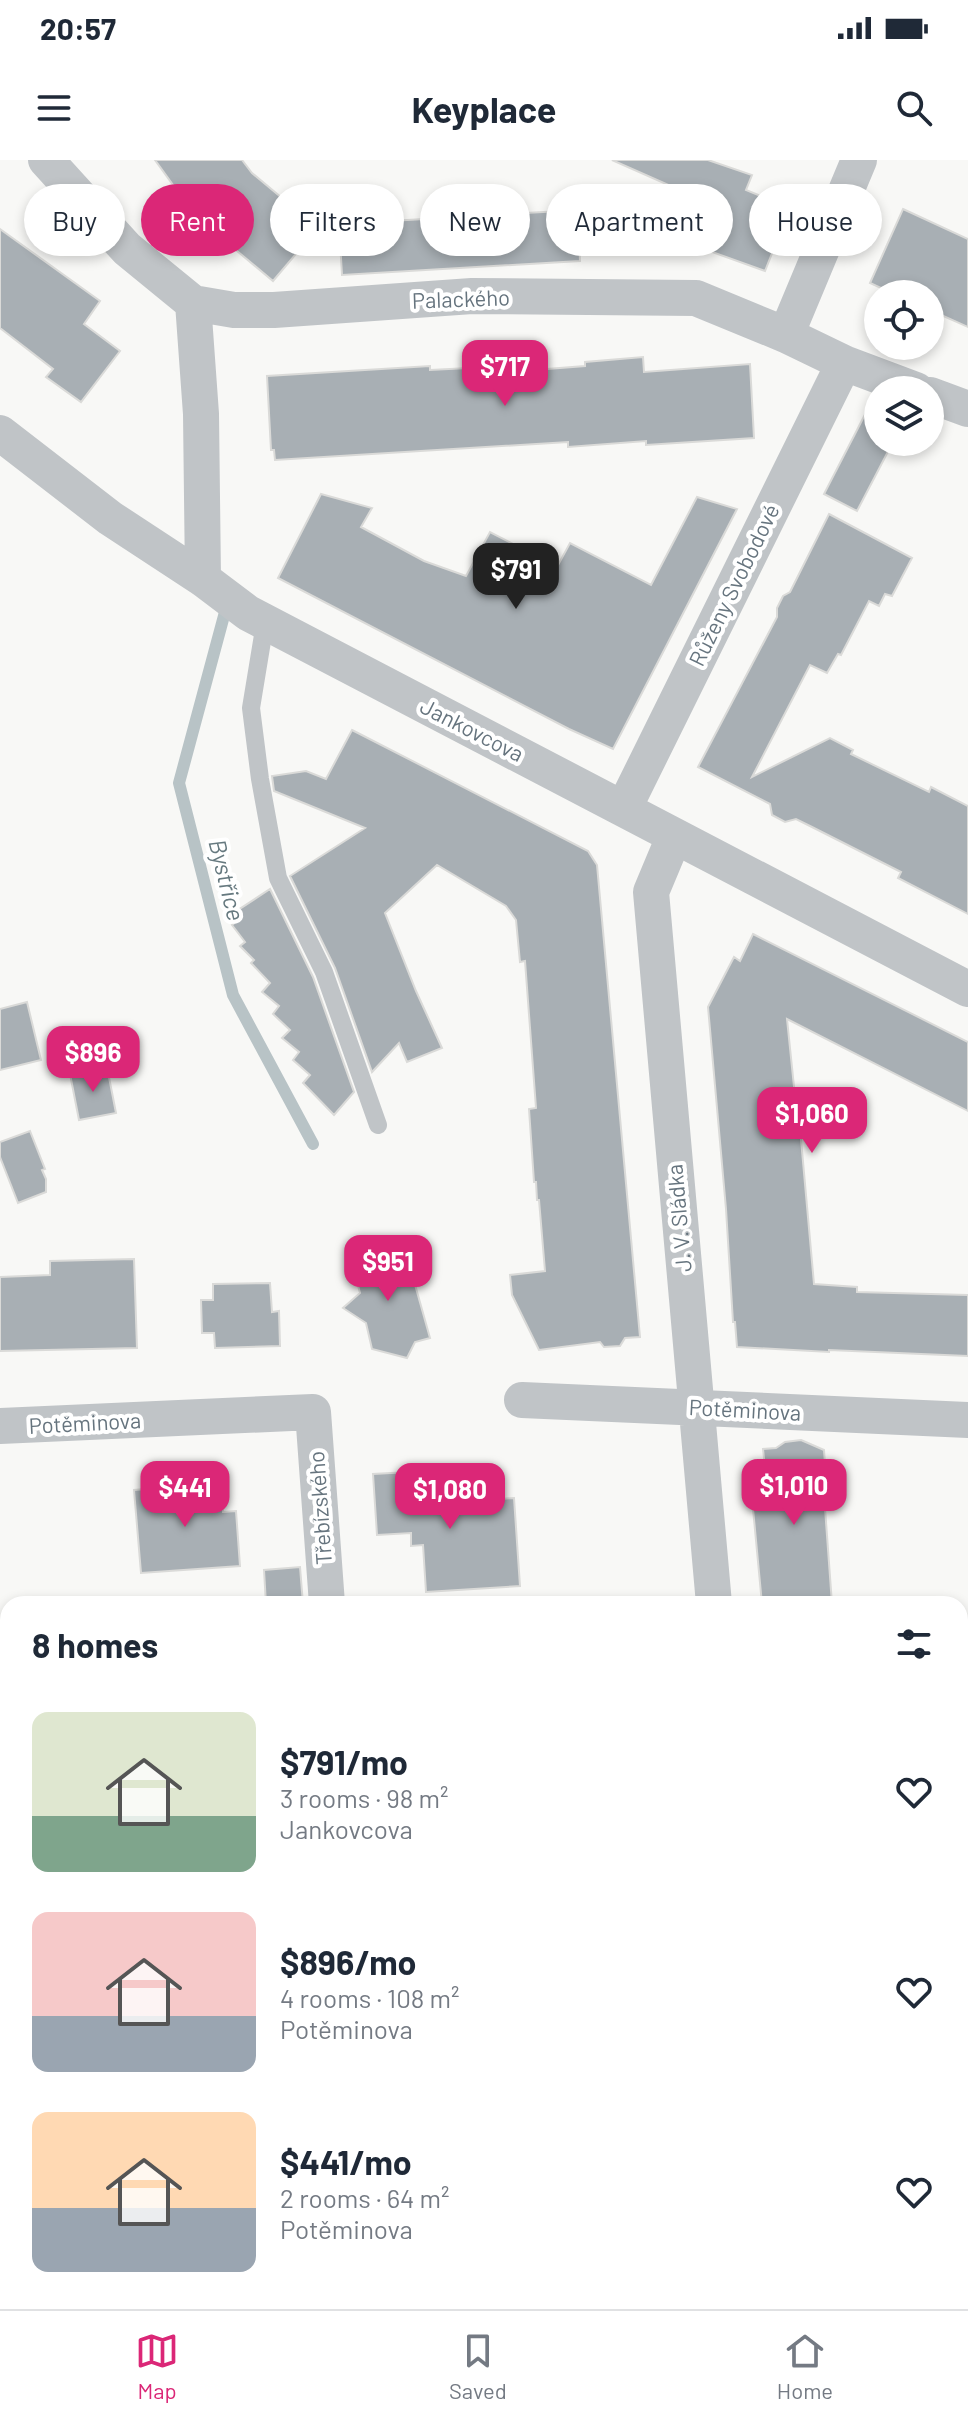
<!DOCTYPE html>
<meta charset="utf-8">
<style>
body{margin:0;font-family:Barlow,sans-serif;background:#f6f6f7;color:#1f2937;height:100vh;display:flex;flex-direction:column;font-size:30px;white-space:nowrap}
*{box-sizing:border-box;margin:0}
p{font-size:26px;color:#747a83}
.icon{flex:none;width:44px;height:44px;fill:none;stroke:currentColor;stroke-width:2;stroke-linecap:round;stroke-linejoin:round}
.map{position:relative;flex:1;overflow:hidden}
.panel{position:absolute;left:0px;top:1436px;width:968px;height:714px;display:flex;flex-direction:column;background:#fff;border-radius:24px 24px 0 0;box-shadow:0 4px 12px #0003}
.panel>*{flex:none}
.banner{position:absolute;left:24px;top:24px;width:920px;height:72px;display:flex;gap:16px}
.buttons{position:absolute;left:864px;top:120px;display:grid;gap:16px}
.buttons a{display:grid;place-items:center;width:80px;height:80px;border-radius:50%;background:#fff;box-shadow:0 4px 12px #0003;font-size:40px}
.price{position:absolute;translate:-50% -68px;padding:0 18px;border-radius:16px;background:#db2777;color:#fff;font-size:26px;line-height:52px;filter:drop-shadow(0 2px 4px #0008)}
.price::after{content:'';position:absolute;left:50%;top:48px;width:24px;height:18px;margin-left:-12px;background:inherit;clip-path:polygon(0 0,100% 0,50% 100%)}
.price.current{background:#222;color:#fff}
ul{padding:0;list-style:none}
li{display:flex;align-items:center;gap:24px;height:200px;padding:0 32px}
li span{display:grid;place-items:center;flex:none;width:224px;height:160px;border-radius:16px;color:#555}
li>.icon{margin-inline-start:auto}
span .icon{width:96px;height:96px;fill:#fffc;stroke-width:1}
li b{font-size:34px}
h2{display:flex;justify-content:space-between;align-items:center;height:96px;padding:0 32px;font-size:34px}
.chip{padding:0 28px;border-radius:36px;background:#fff;box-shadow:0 4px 12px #0003;font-size:28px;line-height:72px}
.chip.current{background:#db2777;color:#fff}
.status{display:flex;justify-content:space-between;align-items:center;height:56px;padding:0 40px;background:#fff;direction:ltr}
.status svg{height:22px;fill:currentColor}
header{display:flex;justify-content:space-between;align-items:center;height:104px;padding:0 32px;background:#fff;font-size:36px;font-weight:700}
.tabs{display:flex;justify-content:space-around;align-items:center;height:112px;border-top:2px solid #e0e1e3;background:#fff;font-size:22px;color:#747a83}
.tabs a{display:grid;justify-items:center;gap:4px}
.tabs .current{color:#db2777}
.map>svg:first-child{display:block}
</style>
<div class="status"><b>20:57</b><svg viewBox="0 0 49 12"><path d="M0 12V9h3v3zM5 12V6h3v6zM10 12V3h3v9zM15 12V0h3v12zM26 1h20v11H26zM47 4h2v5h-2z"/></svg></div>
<header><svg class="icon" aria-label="menu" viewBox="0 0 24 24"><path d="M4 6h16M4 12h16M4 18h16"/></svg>Keyplace<svg class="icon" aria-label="search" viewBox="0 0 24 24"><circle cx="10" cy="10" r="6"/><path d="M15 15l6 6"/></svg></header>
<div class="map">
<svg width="968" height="2149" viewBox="0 0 968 2149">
<rect width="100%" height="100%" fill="#f8f8f6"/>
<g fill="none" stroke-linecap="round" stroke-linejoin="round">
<path stroke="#b8c3c6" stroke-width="12" d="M225,452L179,623L233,835L313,984"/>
</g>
<path fill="#a8afb4" stroke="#dadad8" stroke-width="2" d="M155,0H242L252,13L318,68L273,121L207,66L198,51L194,54Z
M612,0H708L752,15L746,30L790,48L765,111L690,84L707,42Z
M903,49L968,79V167L930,150V134H894L870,123Z
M578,50L580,101L342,115L339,64Z
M0,69L100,141L84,164L120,191L81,242L46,217L53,209L0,168Z
M643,197L644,212L750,204L754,278L646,285V281L568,287V282L275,300L274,290H271L267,216L430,206V210L508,206V212L585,206V202Z
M874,237L878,238V282H893L857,351L824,334Z
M321,334L372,348L361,367L424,401L466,416L490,372L557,407L570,383L651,425L697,337L737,349L613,589L569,569L278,418Z
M829,354L912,398L892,436L885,434L879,446L869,441L841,495L838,494L827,513L810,505L752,617L830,578L853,590L851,594L929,632L931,627L968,646V754L898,718L901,712L812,667L796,659L785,662L772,655L770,644L698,607L777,457V448L783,436L790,432Z
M352,570L588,691L597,705L640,1177L625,1178L620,1186L604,1187L600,1182L539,1190L512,1135L510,1115L545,1111L539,1040H537L536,1022H534L529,949L536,948L525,801L520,802L516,760L506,746L437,705L385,753L416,831L442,888L407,902L399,883L372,912L335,808L290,716L365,668L274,631L272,616L306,611L326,619Z
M270,729L313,817L354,932L334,955L303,923L310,915L293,900L299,892L282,878L290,870L273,854L279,846L262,832L270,823L251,803L254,800L240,786L245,782L232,765L238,760L232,754Z
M753,774L968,882V951L787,859L796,946H798L814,1124L857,1127V1132L968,1135V1196L829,1190V1192L737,1187L735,1162H733L726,1049L708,847L734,797L740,801Z
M27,842L41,900L0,910V849Z
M107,907L116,953L79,960L70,914Z
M30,971L45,1009L42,1010L46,1019V1032L18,1043L0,997V982Z
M399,1086L410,1122L414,1121L430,1178L415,1182L407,1198L372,1189L366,1163L343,1148L360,1133L351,1100Z
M134,1099L137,1188L0,1191V1117L50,1115V1101Z
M270,1123L272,1152L279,1151L280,1186L215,1188L214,1173H202L201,1140H213V1124Z
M801,1280L824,1290L828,1347L825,1348L832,1444H762L752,1338L768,1336L763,1289L776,1288L785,1282Z
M446,1310L447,1343L514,1338L520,1426L426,1432L423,1385L411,1386V1373L377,1375L373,1314Z
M221,1323L223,1352L236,1351L240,1406L141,1413L134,1330Z
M300,1407L303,1444H266L264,1410Z"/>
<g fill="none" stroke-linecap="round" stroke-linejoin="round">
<path stroke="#c0c4c7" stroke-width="18" d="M265,463L251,548L260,619L278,718L324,812L378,965"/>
<path stroke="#c0c4c7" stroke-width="36" d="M46,0L127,89L193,143L234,150H274L472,136L696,138L786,175L844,203L916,230
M193,143L201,254L203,419
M786,175L859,0
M930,235L968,249
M0,273L110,358L203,419L248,453L968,829
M624,648L844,203
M674,677L651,732L714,1444
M522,1240L968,1260
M0,1266L313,1252L327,1444
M368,2142L369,2149
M778,2142L779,2149"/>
</g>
<g text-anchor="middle" stroke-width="8" stroke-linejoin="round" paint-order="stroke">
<g font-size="22" fill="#66747e" stroke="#fff">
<text transform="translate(461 139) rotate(-2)" y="8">Palackého</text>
<text transform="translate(734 425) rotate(-64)" y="8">Růženy Svobodové</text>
<text transform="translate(472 570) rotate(27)" y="8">Jankovcova</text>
<text transform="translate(679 1058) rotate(-95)" y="8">J. V. Sládka</text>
<text transform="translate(745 1250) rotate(3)" y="8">Potěminova</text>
<text transform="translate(85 1263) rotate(-3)" y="8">Potěminova</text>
<text transform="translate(320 1348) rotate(-94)" y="8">Třebízského</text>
</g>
<g font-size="24" font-style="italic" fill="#66797f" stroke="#fff">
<text transform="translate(226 720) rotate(76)" y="8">Bystřice</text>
</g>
</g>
</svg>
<div class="buttons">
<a><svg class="icon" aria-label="locate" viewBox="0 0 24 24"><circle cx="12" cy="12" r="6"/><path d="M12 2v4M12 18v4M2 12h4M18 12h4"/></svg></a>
<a><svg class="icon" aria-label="layers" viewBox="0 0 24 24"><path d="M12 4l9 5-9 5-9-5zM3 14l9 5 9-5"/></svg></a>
</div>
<b class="price" style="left:505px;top:248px">$717</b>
<b class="price current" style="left:516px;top:451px">$791</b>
<b class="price" style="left:93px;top:934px">$896</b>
<b class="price" style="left:812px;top:995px">$1,060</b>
<b class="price" style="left:388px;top:1143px">$951</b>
<b class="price" style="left:794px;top:1367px">$1,010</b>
<b class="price" style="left:185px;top:1369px">$441</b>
<b class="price" style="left:450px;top:1371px">$1,080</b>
<div class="banner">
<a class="chip">Buy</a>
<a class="chip current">Rent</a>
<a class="chip">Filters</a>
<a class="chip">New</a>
<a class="chip">Apartment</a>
<a class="chip">House</a>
</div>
<section class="panel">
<h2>8 homes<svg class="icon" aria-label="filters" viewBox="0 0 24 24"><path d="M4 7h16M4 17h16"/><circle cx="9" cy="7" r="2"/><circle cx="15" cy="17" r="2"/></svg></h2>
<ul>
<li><span style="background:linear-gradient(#dfe7d0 65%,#7fa58c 0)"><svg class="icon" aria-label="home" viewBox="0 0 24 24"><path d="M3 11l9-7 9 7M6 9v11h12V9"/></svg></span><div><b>$791/mo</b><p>3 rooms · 98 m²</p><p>Jankovcova</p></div><svg class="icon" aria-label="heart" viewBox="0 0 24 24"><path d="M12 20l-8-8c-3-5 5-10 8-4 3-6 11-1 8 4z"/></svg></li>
<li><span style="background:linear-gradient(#f6c9c9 65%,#9aa5b1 0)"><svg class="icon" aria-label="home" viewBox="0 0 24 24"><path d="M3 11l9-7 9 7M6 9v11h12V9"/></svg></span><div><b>$896/mo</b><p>4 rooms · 108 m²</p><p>Potěminova</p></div><svg class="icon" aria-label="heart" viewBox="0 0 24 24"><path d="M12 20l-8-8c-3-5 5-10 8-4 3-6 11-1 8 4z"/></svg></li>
<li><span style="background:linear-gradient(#ffd9b3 60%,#9aa5b1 0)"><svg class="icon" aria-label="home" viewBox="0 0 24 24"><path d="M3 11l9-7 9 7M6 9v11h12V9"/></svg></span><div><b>$441/mo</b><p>2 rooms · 64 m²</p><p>Potěminova</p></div><svg class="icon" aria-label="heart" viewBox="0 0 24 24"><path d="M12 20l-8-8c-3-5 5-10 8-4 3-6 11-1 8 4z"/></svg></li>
</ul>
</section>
</div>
<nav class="tabs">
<a class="current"><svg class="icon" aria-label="map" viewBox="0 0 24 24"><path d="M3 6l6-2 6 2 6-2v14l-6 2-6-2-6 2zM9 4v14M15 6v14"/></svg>Map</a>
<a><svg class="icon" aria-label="saved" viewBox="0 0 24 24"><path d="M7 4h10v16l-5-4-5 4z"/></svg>Saved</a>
<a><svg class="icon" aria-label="home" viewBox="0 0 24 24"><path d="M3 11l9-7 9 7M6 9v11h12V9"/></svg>Home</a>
</nav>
